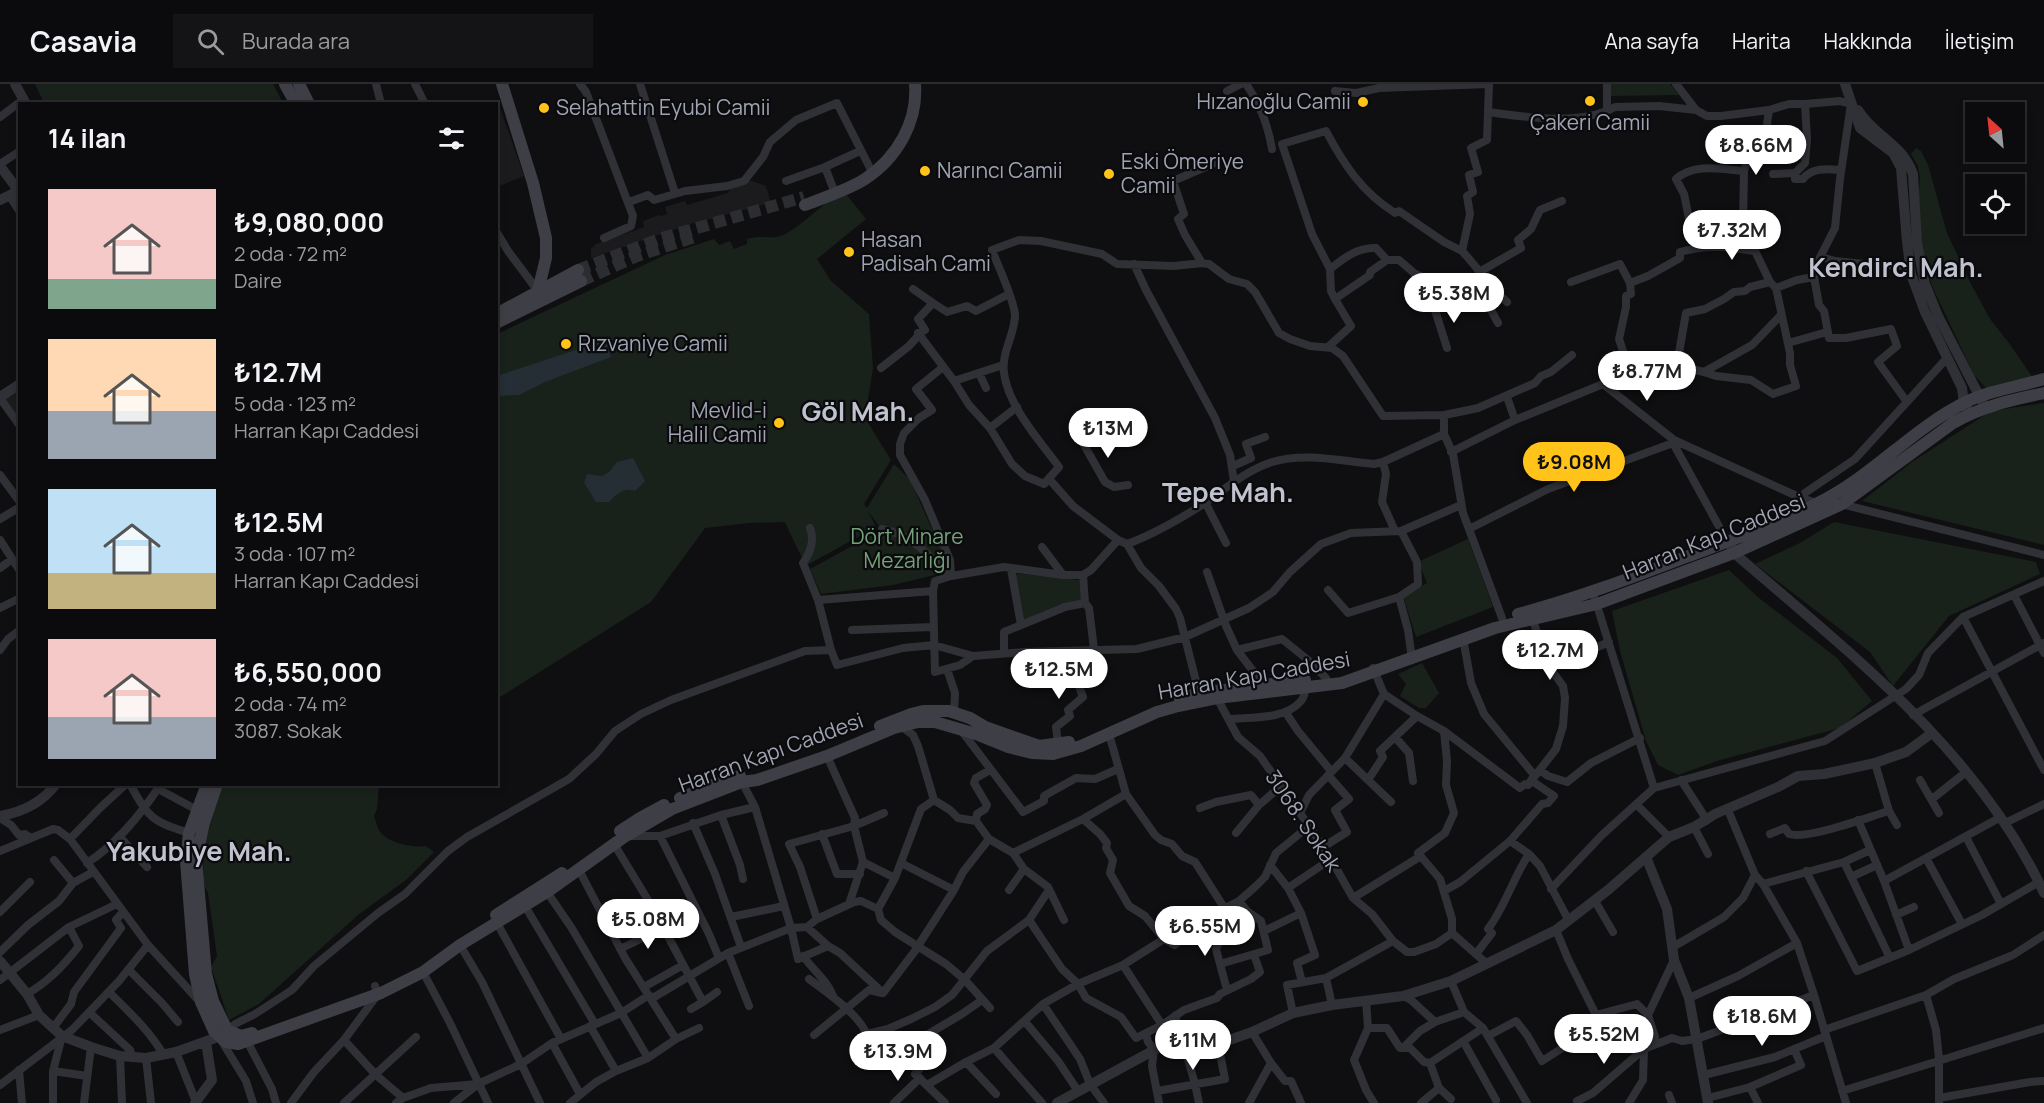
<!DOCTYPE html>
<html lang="tr">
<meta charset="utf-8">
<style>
body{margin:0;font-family:Manrope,sans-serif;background:#141416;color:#f1f3f6;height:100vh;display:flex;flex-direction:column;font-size:22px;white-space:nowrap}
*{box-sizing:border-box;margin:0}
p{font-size:20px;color:#9a9b9d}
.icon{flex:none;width:33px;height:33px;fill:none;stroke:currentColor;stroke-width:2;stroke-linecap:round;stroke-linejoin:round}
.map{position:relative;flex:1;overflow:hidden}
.side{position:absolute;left:18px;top:18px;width:480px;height:684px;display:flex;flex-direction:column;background:#0b0b0d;border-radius:0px;box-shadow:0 3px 9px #0003,0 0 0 2px #2b2b2e}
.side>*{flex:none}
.needle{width:39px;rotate:333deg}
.controls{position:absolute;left:1965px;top:18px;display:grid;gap:12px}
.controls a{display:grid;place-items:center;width:60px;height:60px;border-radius:0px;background:#0b0b0d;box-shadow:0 3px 9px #0003,0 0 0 2px #2b2b2e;font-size:30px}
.price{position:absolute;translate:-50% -51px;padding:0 14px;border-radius:21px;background:#fff;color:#222;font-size:20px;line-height:39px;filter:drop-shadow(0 2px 3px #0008)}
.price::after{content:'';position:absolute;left:50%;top:36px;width:18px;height:14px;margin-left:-9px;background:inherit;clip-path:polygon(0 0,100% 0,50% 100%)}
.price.active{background:#ffc319;color:#111}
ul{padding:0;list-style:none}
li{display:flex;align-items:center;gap:18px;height:150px;padding:0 30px}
li span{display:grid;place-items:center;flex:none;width:168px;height:120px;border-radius:0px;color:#555}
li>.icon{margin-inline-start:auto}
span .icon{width:72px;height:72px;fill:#fffc;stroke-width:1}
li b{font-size:26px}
h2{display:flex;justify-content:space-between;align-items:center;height:72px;padding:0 30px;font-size:26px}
header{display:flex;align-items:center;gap:36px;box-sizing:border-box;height:84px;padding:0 30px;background:#0b0b0d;border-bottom:2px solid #2b2b2e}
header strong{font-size:28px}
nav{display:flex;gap:33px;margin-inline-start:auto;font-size:21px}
.search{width:420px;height:54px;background:#141416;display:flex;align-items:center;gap:15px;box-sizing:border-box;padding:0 21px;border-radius:0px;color:#9a9b9d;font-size:22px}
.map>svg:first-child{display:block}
</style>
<header>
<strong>Casavia</strong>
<div class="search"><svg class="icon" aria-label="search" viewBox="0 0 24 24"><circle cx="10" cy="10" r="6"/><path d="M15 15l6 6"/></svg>Burada ara</div>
<nav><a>Ana sayfa</a><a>Harita</a><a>Hakkında</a><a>İletişim</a></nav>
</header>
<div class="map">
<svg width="2044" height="1019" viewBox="0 0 2044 1019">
<rect width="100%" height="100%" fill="#0f0f11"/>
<path fill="#1b1b1e" d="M497,21H499L524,92L497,103Z
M746,95L766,102L771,119L687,141L591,174V165L596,160L644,143L643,137L659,131L661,132L667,130L665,123L685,117L687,121L728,109L730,105Z
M19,306V342L2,316Z"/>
<path fill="#19211b" d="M35,0H273L283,19H44Z
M1610,0H1670L1679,11L1609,12Z
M1916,64L1921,67L1928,81L1947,149L1971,200L1990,235L2009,259L2033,294L1987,305L1974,291L1932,202L1922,163L1918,117L1920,95L1918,82L1911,70Z
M842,105L866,135L817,175L831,197L869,230L873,284L865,334L891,376L864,420L867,424L894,380L910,396L946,476L943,489L893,501L821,510L810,485L882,446L868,427L876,443L807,481L799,468L785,438L749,439L705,444L651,518L497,615V250L665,171L714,155L719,161L730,157L734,165L747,160V155C759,151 770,155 781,152C794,148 830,115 842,105Z
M2044,319V461L1862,417L1912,378L1991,327Z
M1834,438L2036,478L2040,490L1949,532L1893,602L1870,568L1755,480L1800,459Z
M1468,455L1493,523L1416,553L1403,512L1427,499L1420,482L1422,476Z
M1729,486L1759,514L1837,574L1872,617L1840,644L1720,676L1678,691L1658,681L1646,657L1620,567L1612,527Z
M1013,489L1079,496L1082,516L1022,538Z
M1422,579L1439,609L1426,624H1419L1400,612L1406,600L1398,590Z
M222,701H379L377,725L374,732C376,736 377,743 379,746C386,759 413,764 426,762L434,768L406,796L358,831L259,920L229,936L211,883L217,872L208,809L203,800L204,754L207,752Z"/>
<path fill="#252d35" d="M606,256L611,273L545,298L519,311L497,312V292Z
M633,374L645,397L635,407C624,403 617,410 609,418H596L584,399L587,390L602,392L609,388L617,378Z"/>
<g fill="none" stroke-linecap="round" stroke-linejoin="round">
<path stroke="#2c2d31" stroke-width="12" stroke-dasharray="12 6" stroke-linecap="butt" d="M578,186L662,154L804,113
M581,197L637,172L694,153"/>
<path stroke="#303136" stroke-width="8" d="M376,0L381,20
M415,0L425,20
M580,0L586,8L633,132L631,142L604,154
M640,0L675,109
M1246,0C1260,20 1268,41 1272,65
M1489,0L1488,28C1526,33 1570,41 1607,27V0
M1676,0L1696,26
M1227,7L1241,0
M1335,7L1356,9L1379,4L1489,0
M1607,27L1615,23L1659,22L1696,26L1707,32H1721L1769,26L1789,20H1805L1840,17L1851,20L1840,95L1835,144L1815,183L1814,193L1819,221L1824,227L1829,254H1846L1891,245L1897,262L1878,278L1907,318
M1488,28L1487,56L1471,64L1478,88L1469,91L1473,108L1467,112L1470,130L1462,167C1478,184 1490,203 1507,218
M0,33L24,15
M0,80L20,67
M825,83L860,67
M1795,89L1805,79L1807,55L1805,20
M1773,90L1795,89V95H1803C1812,83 1828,85 1841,86
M786,97L825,83L833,104
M9,111L20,128
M629,118L648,111L654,116L685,107L727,102L744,97L763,73L770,58L796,36L837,19L870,84
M496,147L508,167L538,207
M1725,163L1730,147L1743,139L1744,87
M1695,164L1684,110L1676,95C1694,79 1721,85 1744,87L1750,69H1763L1769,26
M1821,173L1835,177L1864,180L1910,182
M1202,179L1185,151L1178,135L1184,130L1173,97L1217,78
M1134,180L1146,206L1215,334L1230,371L1234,398
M1330,185C1344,174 1358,163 1376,164L1387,176
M1481,187L1521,164L1518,156L1531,145L1540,126L1562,117
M1571,198L1620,180L1630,199L1631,210L1626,212V223L1619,255L1625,273H1651L1682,283L1704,288L1752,261L1781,231
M1630,199L1648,192L1680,174V168C1708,160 1727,163 1755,167L1770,198L1776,204L1797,196L1814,193
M913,205L933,219L918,235L925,246L918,249L954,297L969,321L990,344L1012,380L1025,392L1044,400L1059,383C1040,357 1008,322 1004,289C1001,269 1015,250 1015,231C1014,215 998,182 992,166L1019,156L1041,157L1102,170L1117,180L1174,182L1202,179L1209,180L1229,195L1247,200L1255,208L1279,249L1290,255L1310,262L1332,264L1343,272L1383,332L1444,331L1459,328L1478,324L1535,299L1541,292L1551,288L1572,271
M1335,215L1370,191V188L1387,176H1399L1414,189L1429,196H1437L1448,205L1454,213L1476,208L1491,226L1498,239
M933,219L947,228L967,222L976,227L1009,210
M1788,259L1827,248
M1328,263L1351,242L1335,215L1331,207L1330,185L1312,150L1282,60L1326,47C1344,81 1362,108 1395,129L1399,127L1444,158L1462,167
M1447,264L1434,223L1454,213
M1677,280L1686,229L1705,225L1724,215L1734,208L1745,207L1750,203L1770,198
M881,284L909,262L919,251
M1704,288L1716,292L1751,296L1773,310L1796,302L1790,281V269L1776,204
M979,289L986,304
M954,297L1003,281
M1507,313L1515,336
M0,314L20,342
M990,344L1017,323
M1444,350L1453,370L1463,429L1502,534
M1674,356L1673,359L1727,457
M1083,359L1105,398L1114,403L1128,401
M1451,368L1515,336L1603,300L1674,356L1799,413L1819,420
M1383,378L1386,390L1382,418L1395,447
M1233,382L1251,374L1246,360L1265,353
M0,391L20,418
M1050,396L1073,422L1118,456L1127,460L1141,484L1159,502L1176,525L1180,534L1199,609
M1799,413L1855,375L1947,274
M1205,418L1226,459
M1841,420L2044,471
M0,435L20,423
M810,444C815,457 811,468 803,479L818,516L831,566L837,581L903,564L934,561L973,572
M882,445C913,451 929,472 951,492L1004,483L1063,491H1083L1091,486L1118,456
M1469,445L1548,405L1673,359
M1401,447L1417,478L1418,500L1399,513L1408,546L1411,568
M0,456L20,487
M1127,460C1155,450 1180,435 1205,419C1226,404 1247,386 1272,378C1304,368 1341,377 1374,380L1383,378L1444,350V331
M1042,463L1063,491
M0,484L11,476
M1011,485L1021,541
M1207,488L1226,542L1237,566L1263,600
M1083,491L1085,519L1089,524L1094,565
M1328,506L1348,529L1399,513
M933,507L935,588L960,581L973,572L1025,568L1137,565L1185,553L1249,524L1273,508L1290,488L1321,460L1351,449L1401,447L1461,421
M2014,511L2044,569
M1595,515L1654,704L1825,657L1906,605L1919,591L1928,569L1963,533L2044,497
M818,516L933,507L935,497L951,492L950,476L925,416L900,371V360L904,349L919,334L932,326L916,305L943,283
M0,524L20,514
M1963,533L2044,686
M1532,534L1550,584L1609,558
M852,546L933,543
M1463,554L1471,599L1484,630L1535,692L1556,665L1563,642L1565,614L1563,602L1550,584
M0,566L8,555L20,546
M1237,566L1282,555L1308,576L1326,594
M1004,569V548L1065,523L1085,519
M947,585L955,609L954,629
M1384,610L1417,632L1444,647L1447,677L1446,701L1454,729L1445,749L1418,769L1440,795L1452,835V849L1486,879
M1217,614L1238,653L1260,672L1309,742L1331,775L1353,814L1372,830L1393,857L1407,868H1414L1436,860L1452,849
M1286,629L1298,647L1331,687
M1913,631L2044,559
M1229,635C1251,633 1285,636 1301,617C1304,614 1305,608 1306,604
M961,646L1023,728L1044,717V712L1076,694L1095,695L1118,685
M1444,647L1520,704L1525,700L1528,701L1534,692
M1109,650L1126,710L1155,751L1161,756L1172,760L1182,772L1195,778L1225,825
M1395,653L1409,669L1413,697
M1058,660L1056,643L1070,632L1068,626L1083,613L1066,567
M827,672L855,734L854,742L863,778L849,820
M1345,674L1391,718
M1875,679L1889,727L1897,741
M990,686L976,694L974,699L987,721L985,725L977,730L976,737L989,755L1013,769L1024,785L1048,803L1064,836
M1540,686L1548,692L1567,698L1591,679L1640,654
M1368,696L1383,673L1380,667L1417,632
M1681,696L1703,730L1706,737
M1920,696L1939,729
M1532,697L1554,712L1548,719L1542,720L1510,757L1529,770L1540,782L1569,837
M742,698L755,723L791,844L798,875L828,862
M126,700L100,724L70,755L148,861L200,918
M130,700C149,735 152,737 189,749
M157,701L162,707L197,726
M1932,715L1966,688
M934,716L950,726L958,734L976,737
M1637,721L1669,753
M1200,724L1216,718L1251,711L1259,721
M1728,726L1755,791L1763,800L1797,859L1814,911L1846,1019
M1300,729L1309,711L1345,674L1384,610L1373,584
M721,731L740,781L743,795
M0,734L11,741L19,751L25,750L31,754
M1083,735L1100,750L1107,759L1106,764L1113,776L1110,789L1129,822L1145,832L1164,855L1175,861L1210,832L1239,817L1255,803L1265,793L1276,769L1309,742
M1858,736L1884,797L1909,866
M693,739L715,790L741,863
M2005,739L2044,720
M1694,743L1708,770
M1236,749L1259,721L1280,703
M822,750L837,790H860
M1770,750L1785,744L1789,750C1807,756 1868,733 1889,727
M119,752L147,783
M628,752H660L721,731L755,723
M660,752L709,850L719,874
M1966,753L2001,820
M614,760L654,826L703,918L717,908
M1323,763L1347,748L1335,726L1349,715L1328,691
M0,767L53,745L58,746L70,755
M1013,769L1083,735L1126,710
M1926,774L1962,840
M54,776L73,799
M863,778L895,794
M1844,778L1889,872
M87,779C118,759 141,730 161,700
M901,779L954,806
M1270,781L1288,804L1301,829L1315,871L1297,879L1302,898
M579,786L625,874L676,955
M1806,787L1857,887L1909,866L1982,831L2039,798
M1851,793L1877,781
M1884,797L2001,733
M1763,800L1844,778L1870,766
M1288,804L1331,775
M1551,805L1602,751L1654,704
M1009,806L1024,785
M1444,807L1460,798L1510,757
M547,808L571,843L648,974
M1353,814L1421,772
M1595,817L1613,848
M525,822L595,940
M878,825L895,794L921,725L934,716L918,662L913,651L901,642
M0,828L30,798
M1896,831L1914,823
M1210,832L1220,856L1216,865L1227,906
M731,833L784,822
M817,835L800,783L789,760L854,742L884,729
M1029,836L1062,885L1078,900L1086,914L1121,933L1136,954L1162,941L1184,926L1217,914L1220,910L1251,895L1260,888L1254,871
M497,839L561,955
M807,843L828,862L840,869L883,909
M1556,846L1568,875L1596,931L1637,920L1648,931
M1264,847L1301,829
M460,861L482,898L540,1019
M918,862L954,806L963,788L989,755
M1673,863L1724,833L1743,814L1755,791
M620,865L663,844
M0,868L28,841L59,817L73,799L93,788
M728,869L749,922
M1476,870L1492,849L1488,845C1505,823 1513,794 1529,770
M803,872C813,886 827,896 833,912
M1220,880L1268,866L1261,837L1247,827L1239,817
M1123,881L1162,941
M129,886L162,919L178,938
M423,888L450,939L488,1019
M1326,894L1332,921
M809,895C826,908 867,935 868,957
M0,896L69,843L117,820
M1451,897L1464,928L1483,944L1527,1019
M644,903L683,881
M109,908C129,928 149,946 163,970
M883,909L918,863
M27,910C49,897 63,882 79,862L69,843
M1926,911L1936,946L1939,975V1019
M1403,912L1411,916L1435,938L1464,928
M1689,914L1738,892L1797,859
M651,915L728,869L791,844L807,843L817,835L854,818L861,817L878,825L881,836L895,848L946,880L965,896L990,924
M1366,916L1368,944L1354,976L1366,1006L1374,1019
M1043,920L1080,975L1090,1000L1104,1019
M691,925L703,918
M89,928L130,966L133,974
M1293,929L1287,901L1326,894L1393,857
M1176,931V958
M1023,939L1027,940L1058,977L1078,1007
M590,942L616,987
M53,944L71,920L74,908L121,844L116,836L123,828
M1368,944H1387L1400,964H1410L1424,978L1430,979L1439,1004L1421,1019
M0,946L39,931
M1824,946L1926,911L1954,895L2013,871L2044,851
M225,948L235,940L255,930L292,906L314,882L378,829L405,810L448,767L467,753L569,695L596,670L615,647L641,630L671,616L805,567L831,566
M867,950L888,945L911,935L935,923L952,911L987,867L1029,836L1049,806
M1146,950L1148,958L1154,965L1152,982L1159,1019
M814,951L869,906L882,909
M1488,952L1516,937L1527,951L1542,977L1575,956L1596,931
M221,956L246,997L253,1019
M344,956L376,991L403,1014
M247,957L272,1005L276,1019
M1463,957L1496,1016
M1183,958L1195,1000L1199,1019
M552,959L580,1010
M994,964L1042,1019
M1403,964L1420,947L1435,938
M176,968L196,1018
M120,972L122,1019
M146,974L151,1019
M966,978L996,1010
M1271,979L1285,997H1291L1301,1019
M1430,979L1483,944
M19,986L22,1019
M53,987L87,992
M1704,991L1775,973L1826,952
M0,1001L72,946L119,897L148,861
M927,1001L966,978L994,964L1043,920L1078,900L1123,881L1164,855
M1750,1003L1758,1019
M1439,1004L1451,1015
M1157,1007L1225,995L1218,960
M1842,1007L2044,944
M1669,1011L1672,1019
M1708,1014L1750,1003L1801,981L1794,965
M1939,1014L2030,998L2044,997
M1577,1017L1593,1009L1644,965L1672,954L1682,957L1697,955L1814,911
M53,1019V987L62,952
M84,1019L91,963
M291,1019L314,988L344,956L378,910L375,902
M344,1019L416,953
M396,1019L403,1014L431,1004L478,1000L521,980L552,959L621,929L649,911
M454,1019L478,1000
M570,1019L596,998L616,987L648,974L676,955L699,944
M894,1019L920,994
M945,1019L915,990C928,977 933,967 930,949L962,930L982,916
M1249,1019L1271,979L1252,948
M1629,1019L1643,996L1644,965L1655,953L1648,931L1674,876"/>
<path stroke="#303136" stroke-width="10" d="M15,0L26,20
M1845,0L1860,44L1893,69L1901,84L1907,158L1911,190L1925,228L1962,304L1964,319L1967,324
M1858,26C1874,52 1902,59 1913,90L1917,159L1925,200L1938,232L1983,319
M0,82L18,106
M0,116L20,106
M0,313L20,300
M1731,463L1734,469C1850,569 1978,667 2044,809
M0,732C23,728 42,719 56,700
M1646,773L1667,825L1674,876L1689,914L1708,1019
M0,877L27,910L39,931L62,952L91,963L120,972L146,974L176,968L218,953
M195,1019L212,996L206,958
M1057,1019L1169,958L1218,960L1252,948L1293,929L1332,921L1403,912L1451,897L1556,846L1608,806L1669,753L1694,743L1715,730L1778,703L1798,692L1824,690L1875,679L1906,668L1932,649"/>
<path stroke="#3e3f46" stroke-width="12" d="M285,0L296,20
M299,0L309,20
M502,0L533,99L546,154V174L538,207
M805,121C823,114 850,105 865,95C897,74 918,38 915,0
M500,228L578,186
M496,239L581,197
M1518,530C1575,515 1631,494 1686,473C1729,457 1775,441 1816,420C1871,394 1911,345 1966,318C1990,306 2018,303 2044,295
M1180,615L1199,609L1305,596
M880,642L911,630L923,627H949L970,634L985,643L1039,662L1069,658
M207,700L189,749L186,777L195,890L201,918L214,947L226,958L238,960L381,909L423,888L460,861L547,808L624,753L672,725L742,698L757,696L827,672L894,644L918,638H935L976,650L1008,663L1032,669L1053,670L1081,662L1157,628L1178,622L1217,614L1342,599L1495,544L1597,520L1734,469L1842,420L1953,339C1982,322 2012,316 2044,309
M217,700L204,739L196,775L206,890L213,917L227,946L241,952L252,949
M680,714L728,695L740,692
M620,747L640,734L664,721
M496,831L562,789"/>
</g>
<g fill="#ffc319" stroke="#0b0a0c" stroke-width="2">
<circle cx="1590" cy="17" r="6"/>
<circle cx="1363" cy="18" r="6"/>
<circle cx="544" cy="24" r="6"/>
<circle cx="925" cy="87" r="6"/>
<circle cx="1109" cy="90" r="6"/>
<circle cx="849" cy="168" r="6"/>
<circle cx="566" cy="260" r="6"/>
<circle cx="779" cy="339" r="6"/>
</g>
<g text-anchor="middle" stroke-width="4.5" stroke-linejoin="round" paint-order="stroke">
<g font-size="21" fill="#9fa4b3" stroke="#0b0a0c" text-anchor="start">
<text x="1351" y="25" text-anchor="end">Hızanoğlu Camii</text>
<text x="556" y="31">Selahattin Eyubi Camii</text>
<text x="1590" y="46" text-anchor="middle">Çakeri Camii</text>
<text x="1121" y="85">Eski Ömeriye<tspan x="1121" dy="24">Camii</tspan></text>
<text x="937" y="94">Narıncı Camii</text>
<text x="861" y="163">Hasan<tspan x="861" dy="24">Padisah Cami</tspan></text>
<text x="578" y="267">Rızvaniye Camii</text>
<text x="767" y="334" text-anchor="end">Mevlid-i<tspan x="767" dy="24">Halil Camii</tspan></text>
</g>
<g font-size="21" fill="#74a17a" stroke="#0b0a0c">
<text x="907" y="460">Dört Minare<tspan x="907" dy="24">Mezarlığı</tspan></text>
</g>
<g font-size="21" fill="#9fa4b3" stroke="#0b0a0c">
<text transform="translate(1714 453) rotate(-22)" y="7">Harran Kapı Caddesi</text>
<text transform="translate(1254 592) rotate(-10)" y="7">Harran Kapı Caddesi</text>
<text transform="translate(771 669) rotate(-20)" y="7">Harran Kapı Caddesi</text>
<text transform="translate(1303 737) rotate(56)" y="7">3068. Sokak</text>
</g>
<g font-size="27" font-weight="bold" fill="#c0c3cf" stroke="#0b0a0c">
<text x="1896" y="193">Kendirci Mah.</text>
<text x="858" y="337">Göl Mah.</text>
<text x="1228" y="418">Tepe Mah.</text>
<text x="199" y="777">Yakubiye Mah.</text>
</g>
</g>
</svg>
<div class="controls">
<a><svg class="needle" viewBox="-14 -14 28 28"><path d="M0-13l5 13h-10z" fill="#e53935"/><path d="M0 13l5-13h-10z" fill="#9a9b9d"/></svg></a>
<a><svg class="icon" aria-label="locate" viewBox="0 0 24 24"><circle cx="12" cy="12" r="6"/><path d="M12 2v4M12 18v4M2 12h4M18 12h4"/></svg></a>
</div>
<b class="price" style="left:1756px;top:92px">₺8.66M</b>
<b class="price" style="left:1732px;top:177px">₺7.32M</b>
<b class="price" style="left:1454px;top:240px">₺5.38M</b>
<b class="price" style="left:1647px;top:318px">₺8.77M</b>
<b class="price" style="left:1108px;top:375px">₺13M</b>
<b class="price active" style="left:1574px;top:409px">₺9.08M</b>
<b class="price" style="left:1550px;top:597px">₺12.7M</b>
<b class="price" style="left:1059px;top:616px">₺12.5M</b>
<b class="price" style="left:648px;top:866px">₺5.08M</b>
<b class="price" style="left:1205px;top:873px">₺6.55M</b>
<b class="price" style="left:1762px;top:963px">₺18.6M</b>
<b class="price" style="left:1604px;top:981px">₺5.52M</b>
<b class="price" style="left:1193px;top:987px">₺11M</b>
<b class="price" style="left:898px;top:998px">₺13.9M</b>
<section class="side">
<h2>14 ilan<svg class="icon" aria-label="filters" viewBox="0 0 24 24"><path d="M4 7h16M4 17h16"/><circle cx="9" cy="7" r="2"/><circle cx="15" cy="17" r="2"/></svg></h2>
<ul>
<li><span style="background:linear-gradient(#f6c9c9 75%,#7fa58c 0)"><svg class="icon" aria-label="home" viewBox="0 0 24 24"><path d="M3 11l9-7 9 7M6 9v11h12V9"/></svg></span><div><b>₺9,080,000</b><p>2 oda · 72 m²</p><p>Daire</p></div></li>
<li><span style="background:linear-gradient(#ffd9b3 60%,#9aa5b1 0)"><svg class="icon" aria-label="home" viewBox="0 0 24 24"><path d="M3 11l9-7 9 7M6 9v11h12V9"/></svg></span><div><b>₺12.7M</b><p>5 oda · 123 m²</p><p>Harran Kapı Caddesi</p></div></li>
<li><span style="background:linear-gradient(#bfe0f5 70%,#c2b280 0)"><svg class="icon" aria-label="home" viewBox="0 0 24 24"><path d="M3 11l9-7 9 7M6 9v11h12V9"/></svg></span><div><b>₺12.5M</b><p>3 oda · 107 m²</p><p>Harran Kapı Caddesi</p></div></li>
<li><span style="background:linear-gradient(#f6c9c9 65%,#9aa5b1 0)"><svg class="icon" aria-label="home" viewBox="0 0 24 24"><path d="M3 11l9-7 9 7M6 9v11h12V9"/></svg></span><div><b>₺6,550,000</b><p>2 oda · 74 m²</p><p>3087. Sokak</p></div></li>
</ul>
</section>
</div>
